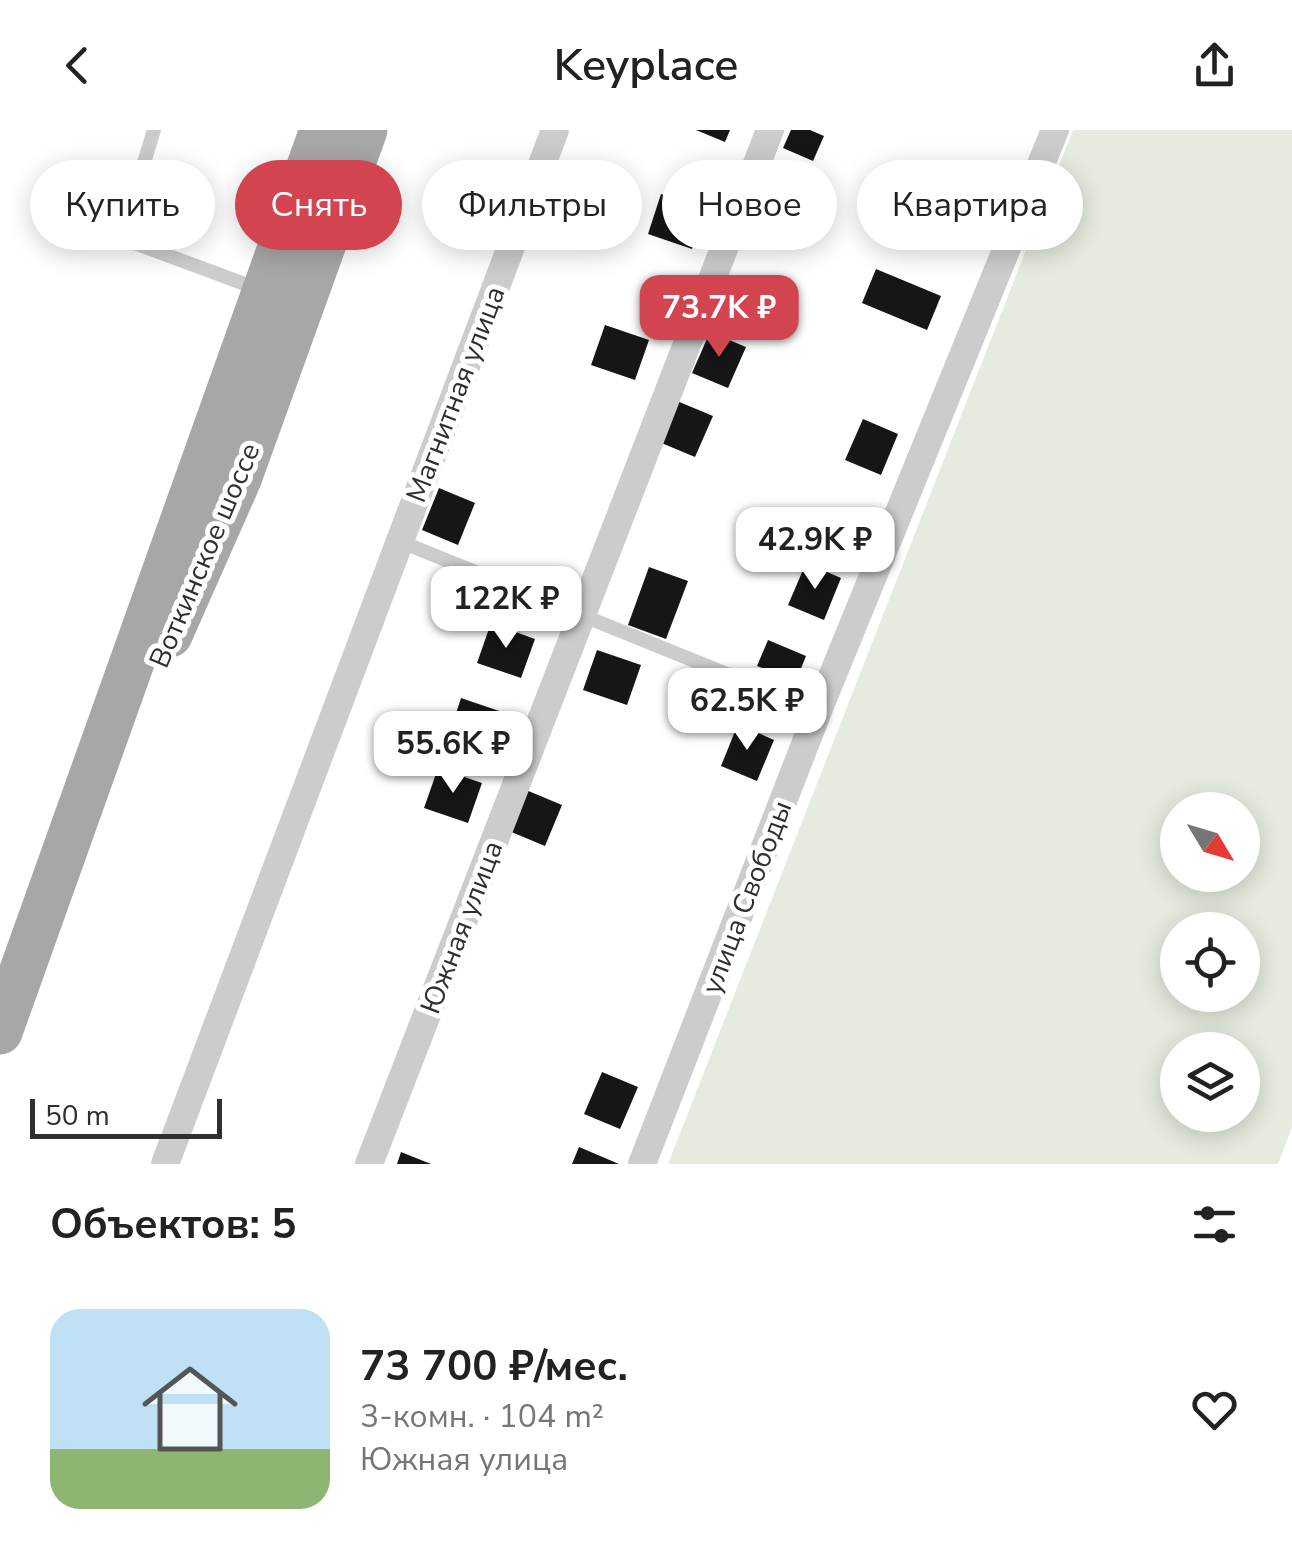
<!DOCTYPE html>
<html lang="ru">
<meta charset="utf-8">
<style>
body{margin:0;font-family:"Nunito Sans",sans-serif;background:#f6f6f6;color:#222;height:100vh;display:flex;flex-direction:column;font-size:38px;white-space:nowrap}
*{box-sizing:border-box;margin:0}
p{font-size:32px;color:#767676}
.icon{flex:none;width:55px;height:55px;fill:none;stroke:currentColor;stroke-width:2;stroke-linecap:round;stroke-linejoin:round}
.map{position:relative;height:1034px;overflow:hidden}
.sheet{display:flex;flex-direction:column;background:#fff;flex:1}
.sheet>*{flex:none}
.guide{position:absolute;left:30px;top:30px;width:1232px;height:90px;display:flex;gap:20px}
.needle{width:65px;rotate:128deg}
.buttons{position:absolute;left:1160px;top:662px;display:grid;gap:20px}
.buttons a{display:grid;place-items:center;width:100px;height:100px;border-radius:50%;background:#fff;box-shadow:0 5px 25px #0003;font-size:50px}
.scale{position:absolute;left:30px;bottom:25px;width:192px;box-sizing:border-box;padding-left:10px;border:5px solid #2f2f2f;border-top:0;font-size:28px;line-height:35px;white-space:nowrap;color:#2f2f2f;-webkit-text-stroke:8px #fff;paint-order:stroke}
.price{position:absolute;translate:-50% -85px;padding:0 22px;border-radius:20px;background:#fff;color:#222;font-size:32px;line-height:65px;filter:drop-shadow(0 2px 5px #0008)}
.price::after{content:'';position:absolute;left:50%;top:60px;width:30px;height:22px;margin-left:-15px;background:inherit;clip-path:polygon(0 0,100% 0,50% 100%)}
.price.current{background:#d34451;color:#fff}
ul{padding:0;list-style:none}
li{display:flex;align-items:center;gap:30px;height:250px;padding:0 50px}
li span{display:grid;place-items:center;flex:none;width:280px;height:200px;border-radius:30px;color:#555}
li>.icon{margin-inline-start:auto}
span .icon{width:120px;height:120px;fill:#fffc;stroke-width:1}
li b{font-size:42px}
h2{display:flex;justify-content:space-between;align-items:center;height:120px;padding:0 50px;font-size:42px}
.tag{padding:0 35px;border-radius:45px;background:#fff;box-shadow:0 5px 25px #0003;font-size:35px;line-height:90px}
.tag.current{background:#d34451;color:#fff}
header{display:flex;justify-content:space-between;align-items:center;height:130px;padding:0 50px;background:#fff;font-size:45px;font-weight:600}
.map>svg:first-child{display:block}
</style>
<header><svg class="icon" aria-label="back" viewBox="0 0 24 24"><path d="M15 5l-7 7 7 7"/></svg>Keyplace<svg class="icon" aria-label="share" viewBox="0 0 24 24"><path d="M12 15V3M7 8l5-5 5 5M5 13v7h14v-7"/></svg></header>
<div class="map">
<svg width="1292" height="1034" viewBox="0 0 1292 1034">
<rect width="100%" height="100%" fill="#fff"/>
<path fill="#e5ebde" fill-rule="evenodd" d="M1073,0H1292V997L1278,1034H668ZM1178,680H1242V745H1178ZM1178,800H1242V865H1178ZM1178,920H1242V985H1178Z"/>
<path fill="#161616" d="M696,0H730L725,12Z
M791,0H810L824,6L813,31L783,18Z
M661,64L705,79L692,119L648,104Z
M876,139L941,166L927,200L862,173Z
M605,195L649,210L635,250L591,235Z
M710,202L746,217L728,258L692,243Z
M677,271L713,286L695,327L659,312Z
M863,289L898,304L881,345L845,330Z
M439,358L475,373L458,415L422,400Z
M806,433L841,448L824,490L788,475Z
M649,437L688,451L666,509L628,495Z
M491,493L535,509L521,548L477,533Z
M768,510L806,526L796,551L757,536Z
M597,520L641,535L627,575L583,560Z
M461,568L505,583L492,623L448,608Z
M738,594L774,610L757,651L721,636Z
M438,638L482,653L468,693L424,678Z
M526,660L562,675L545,716L509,701Z
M602,942L638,957L620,999L584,984Z
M579,1017L619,1034H572Z
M401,1022L431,1034H397Z"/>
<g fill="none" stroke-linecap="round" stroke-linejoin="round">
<path stroke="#ccc" stroke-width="14" d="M154,0L121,108L258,159
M399,411L818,581"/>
<path stroke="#ccc" stroke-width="28" d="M165,1034L555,0
M369,1034L770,0
M642,1034L818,581L1055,0"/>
<path stroke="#a7a7a7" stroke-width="45" d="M170,505L239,349L365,0
M0,902L322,0"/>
</g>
<g text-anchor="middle" stroke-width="10" stroke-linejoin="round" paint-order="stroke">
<g font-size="28" fill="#2f2f2f" stroke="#fff">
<text transform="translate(455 264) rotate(-69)" y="10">Магнитная улица</text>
<text transform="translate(204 425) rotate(-67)" y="10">Воткинское шоссе</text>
<text transform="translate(746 767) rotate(-69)" y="10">улица Свободы</text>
<text transform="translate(461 797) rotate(-69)" y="10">Южная улица</text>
</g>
</g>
</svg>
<div class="buttons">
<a><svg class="needle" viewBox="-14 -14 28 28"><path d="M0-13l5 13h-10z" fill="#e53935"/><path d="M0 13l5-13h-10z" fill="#767676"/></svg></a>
<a><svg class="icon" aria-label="locate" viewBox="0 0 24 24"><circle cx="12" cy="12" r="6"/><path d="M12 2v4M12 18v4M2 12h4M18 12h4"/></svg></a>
<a><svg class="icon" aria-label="layers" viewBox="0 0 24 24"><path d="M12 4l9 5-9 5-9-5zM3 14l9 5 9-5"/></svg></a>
</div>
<div class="scale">50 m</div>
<b class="price current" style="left:719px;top:230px">73.7K ₽</b>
<b class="price" style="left:815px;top:462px">42.9K ₽</b>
<b class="price" style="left:506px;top:521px">122K ₽</b>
<b class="price" style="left:747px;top:623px">62.5K ₽</b>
<b class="price" style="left:453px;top:666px">55.6K ₽</b>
<div class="guide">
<a class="tag">Купить</a>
<a class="tag current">Снять</a>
<a class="tag">Фильтры</a>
<a class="tag">Новое</a>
<a class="tag">Квартира</a>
</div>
</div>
<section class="sheet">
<h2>Объектов: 5<svg class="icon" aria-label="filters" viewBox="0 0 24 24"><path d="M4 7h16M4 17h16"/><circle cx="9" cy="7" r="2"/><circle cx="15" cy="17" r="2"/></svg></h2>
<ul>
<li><span style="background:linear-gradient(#bfe0f5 70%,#8fb573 0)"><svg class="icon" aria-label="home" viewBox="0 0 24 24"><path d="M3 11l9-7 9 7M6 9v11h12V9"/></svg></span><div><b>73 700 ₽/мес.</b><p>3-комн. · 104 m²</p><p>Южная улица</p></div><svg class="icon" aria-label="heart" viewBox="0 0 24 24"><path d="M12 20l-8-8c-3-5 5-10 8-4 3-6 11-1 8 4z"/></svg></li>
</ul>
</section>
